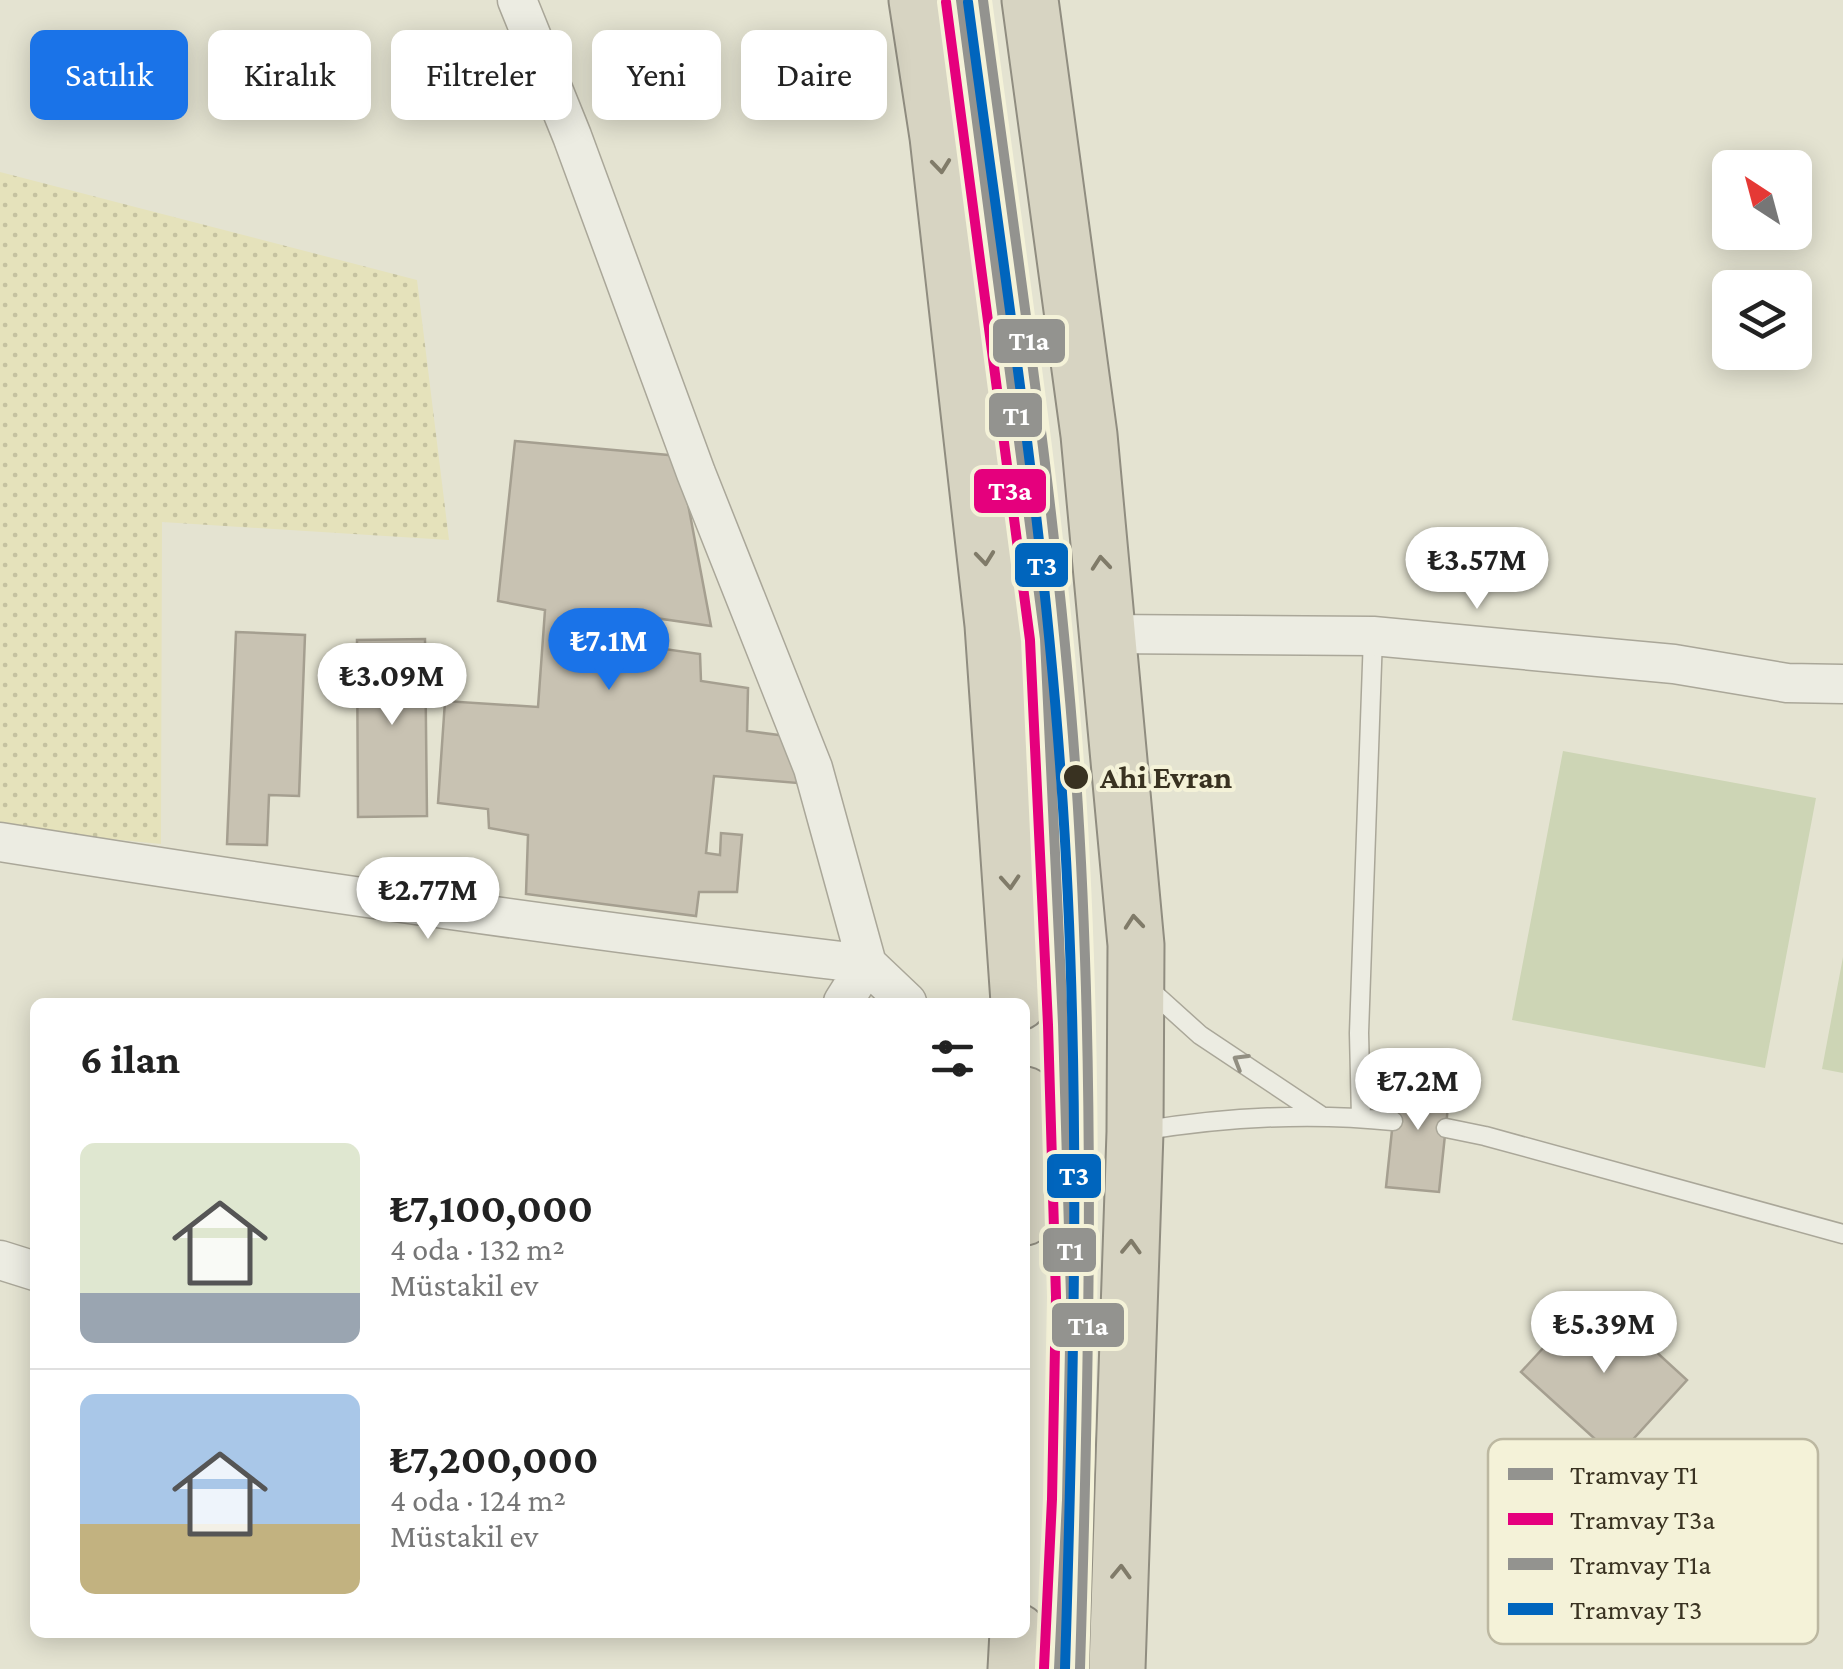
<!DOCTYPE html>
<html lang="tr">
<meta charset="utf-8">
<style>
body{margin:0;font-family:"Crimson Pro",serif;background:#f2f2f2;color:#222;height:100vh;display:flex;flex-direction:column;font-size:38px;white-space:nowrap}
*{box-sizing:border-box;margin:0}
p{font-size:32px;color:#767676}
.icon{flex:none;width:55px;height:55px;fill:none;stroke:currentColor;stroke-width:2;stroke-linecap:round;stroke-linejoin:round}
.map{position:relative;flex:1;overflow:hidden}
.details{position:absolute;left:30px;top:998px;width:1000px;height:640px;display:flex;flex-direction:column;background:#fff;border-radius:15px;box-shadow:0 5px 25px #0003}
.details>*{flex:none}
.guide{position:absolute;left:30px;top:30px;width:1000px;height:90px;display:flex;gap:20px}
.needle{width:65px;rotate:324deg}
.controls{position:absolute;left:1712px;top:150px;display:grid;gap:20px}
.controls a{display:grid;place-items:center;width:100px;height:100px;border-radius:15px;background:#fff;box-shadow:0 5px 25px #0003;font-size:50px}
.price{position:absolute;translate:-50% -85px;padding:0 22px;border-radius:35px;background:#fff;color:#222;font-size:32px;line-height:65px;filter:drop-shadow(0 2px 5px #0008)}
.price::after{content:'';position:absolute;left:50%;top:60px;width:30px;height:22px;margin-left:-15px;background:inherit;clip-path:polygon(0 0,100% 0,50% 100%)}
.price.current{background:#1a73e8;color:#fff}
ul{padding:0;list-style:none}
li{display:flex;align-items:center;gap:30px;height:250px;padding:0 50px}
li+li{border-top:2px solid #e0e0e0}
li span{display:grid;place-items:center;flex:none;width:280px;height:200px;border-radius:15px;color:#555}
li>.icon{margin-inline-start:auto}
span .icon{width:120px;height:120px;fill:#fffc;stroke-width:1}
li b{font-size:42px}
h2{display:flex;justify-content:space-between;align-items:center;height:120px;padding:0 50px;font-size:42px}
.chip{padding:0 35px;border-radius:15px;background:#fff;box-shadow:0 5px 25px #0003;font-size:35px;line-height:90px}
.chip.current{background:#1a73e8;color:#fff}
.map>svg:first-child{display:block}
</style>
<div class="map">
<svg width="1843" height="1669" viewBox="0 0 1843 1669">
<defs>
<pattern id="sand-dots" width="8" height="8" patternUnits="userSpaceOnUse" patternTransform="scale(2.5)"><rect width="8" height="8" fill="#e5e2bb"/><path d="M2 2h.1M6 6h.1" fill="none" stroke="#c5c2a0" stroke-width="1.8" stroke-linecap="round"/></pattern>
</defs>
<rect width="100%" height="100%" fill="#e4e3d1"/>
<path fill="#cdd5b5" d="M1563,751L1816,798L1765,1068L1512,1020Z
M1843,957V1073L1822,1069Z"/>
<path fill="url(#sand-dots)" d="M0,172L417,280L449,540L162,522L161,844L0,828Z"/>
<path fill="#c8c2b2" stroke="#a59f90" stroke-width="2.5" d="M515,441L679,456L711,626L648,617L643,646L700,654L701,681L748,688L747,731L795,737L797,783L714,776L706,853L720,855L721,833L742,835L737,892H699L696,916L526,894L528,835L489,828L488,809L438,803L445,701L538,707L545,610L498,601Z
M236,632L305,635L299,796L269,795L267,845L227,844Z
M425,639L427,816L358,817L357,640Z
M1398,1073L1451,1078L1439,1192L1386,1187Z
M1593,1294L1687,1380L1616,1458L1521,1372Z"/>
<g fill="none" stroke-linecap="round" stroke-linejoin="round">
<g stroke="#aaa799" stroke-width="21">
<path id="lane" d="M1149,989L1200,1035L1320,1115
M1361,1118L1359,1033L1373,636
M1446,1128L1485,1136L1843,1234
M1140,1131C1225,1117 1307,1112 1393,1121"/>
</g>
<g stroke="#aaa799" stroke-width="41">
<path id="street" d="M517,0L572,136L696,473L813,768L867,964L907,1002
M1107,634L1373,636L1674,664L1787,683L1843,684
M0,842C289,888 577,930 867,964
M843,1002L867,964
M0,1260L35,1271"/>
</g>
<g stroke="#908d80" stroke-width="59">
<path id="highway" d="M917,0L938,137L993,625L1019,1002
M1030,0L1089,435L1136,945L1135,1132L1117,1669
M1025,1095V1217
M1016,1669L1018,1632"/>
</g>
<use href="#lane" stroke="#ecece2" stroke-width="18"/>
<use href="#street" stroke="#ecece2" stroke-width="38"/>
<use href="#highway" stroke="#d7d4c2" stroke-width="55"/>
<g stroke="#f4f2d8" stroke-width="18">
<path id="tram-1" d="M961,0L1045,639L1063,1024L1071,1297L1067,1500L1059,1669"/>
</g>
<g stroke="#f4f2d8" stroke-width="18">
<path id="tram-2" d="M946,2L1030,640L1048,1025L1056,1297L1052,1499L1044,1668"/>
</g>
<g stroke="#f4f2d8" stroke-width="18">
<path id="tram-3" d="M983,0C1017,258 1058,517 1076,777C1096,1074 1089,1372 1080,1669"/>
</g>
<g stroke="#f4f2d8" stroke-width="18">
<path id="tram-4" d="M968,2C1002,260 1043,518 1061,778C1082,1074 1074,1372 1065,1669"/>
</g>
<use href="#tram-1" stroke="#93938f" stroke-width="10"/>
<use href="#tram-2" stroke="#e5007d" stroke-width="10"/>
<use href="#tram-3" stroke="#93938f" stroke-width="10"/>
<use href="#tram-4" stroke="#0065bd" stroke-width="10"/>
</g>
<defs><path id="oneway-chevron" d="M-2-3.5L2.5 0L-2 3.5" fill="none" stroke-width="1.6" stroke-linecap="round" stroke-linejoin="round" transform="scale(2.5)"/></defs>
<g stroke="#807b69">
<use href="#oneway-chevron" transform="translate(941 166) rotate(84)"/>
<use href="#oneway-chevron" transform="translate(985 558) rotate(84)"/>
<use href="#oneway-chevron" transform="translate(1101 563) rotate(-95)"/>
<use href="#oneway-chevron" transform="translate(1010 882) rotate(86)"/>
<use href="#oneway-chevron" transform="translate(1134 922) rotate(-95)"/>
<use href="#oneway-chevron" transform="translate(1131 1247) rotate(-88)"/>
<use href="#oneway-chevron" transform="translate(1121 1572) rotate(-88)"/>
</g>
<use stroke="#928f82" href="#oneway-chevron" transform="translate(1240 1061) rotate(-149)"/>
<circle fill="#393221" stroke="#f4f2d8" stroke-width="4" cx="1076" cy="777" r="14"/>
<g text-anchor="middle" stroke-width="8" stroke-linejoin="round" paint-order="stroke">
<g font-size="32" font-weight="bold" fill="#393221" stroke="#f4f2d8" text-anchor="start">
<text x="1100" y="788">Ahi Evran</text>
</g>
</g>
<rect x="1488" y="1439" width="330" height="205" rx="15" fill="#f4f2d8" stroke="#bcb8a1" stroke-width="2.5"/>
<rect x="1508" y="1468" width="45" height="12" fill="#93938f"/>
<rect x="1508" y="1513" width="45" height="12" fill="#e5007d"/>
<rect x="1508" y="1558" width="45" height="12" fill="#93938f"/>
<rect x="1508" y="1603" width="45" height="12" fill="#0065bd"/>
<g font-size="28" fill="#393221">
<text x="1570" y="1484">Tramvay T1</text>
<text x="1570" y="1529">Tramvay T3a</text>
<text x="1570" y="1574">Tramvay T1a</text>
<text x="1570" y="1619">Tramvay T3</text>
</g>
<g stroke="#f4f2d8" stroke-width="4">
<rect x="991" y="317" width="76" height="48" rx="10" fill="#93938f"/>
<rect x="987" y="391" width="57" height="48" rx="10" fill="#93938f"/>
<rect x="972" y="467" width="76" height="48" rx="10" fill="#e5007d"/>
<rect x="1013" y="541" width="57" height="48" rx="10" fill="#0065bd"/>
<rect x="1045" y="1152" width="58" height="48" rx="10" fill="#0065bd"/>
<rect x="1041" y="1226" width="57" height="48" rx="10" fill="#93938f"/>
<rect x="1050" y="1301" width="76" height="48" rx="10" fill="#93938f"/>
</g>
<g font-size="28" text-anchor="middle" font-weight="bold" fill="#fff">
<text x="1029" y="350">T1a</text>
<text x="1016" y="425">T1</text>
<text x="1010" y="500">T3a</text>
<text x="1042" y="575">T3</text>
<text x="1074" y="1185">T3</text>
<text x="1070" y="1260">T1</text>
<text x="1088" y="1335">T1a</text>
</g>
</svg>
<div class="controls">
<a><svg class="needle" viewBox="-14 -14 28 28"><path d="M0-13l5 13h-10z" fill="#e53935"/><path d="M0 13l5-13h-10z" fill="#767676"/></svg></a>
<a><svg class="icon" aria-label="layers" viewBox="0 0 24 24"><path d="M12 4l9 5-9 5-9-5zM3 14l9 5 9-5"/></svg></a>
</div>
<b class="price" style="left:1477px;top:612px">₺3.57M</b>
<b class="price current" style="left:609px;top:693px">₺7.1M</b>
<b class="price" style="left:392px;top:728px">₺3.09M</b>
<b class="price" style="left:428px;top:942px">₺2.77M</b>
<b class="price" style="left:1418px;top:1133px">₺7.2M</b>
<b class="price" style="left:1604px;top:1376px">₺5.39M</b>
<div class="guide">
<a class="chip current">Satılık</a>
<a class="chip">Kiralık</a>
<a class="chip">Filtreler</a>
<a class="chip">Yeni</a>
<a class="chip">Daire</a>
</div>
<section class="details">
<h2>6 ilan<svg class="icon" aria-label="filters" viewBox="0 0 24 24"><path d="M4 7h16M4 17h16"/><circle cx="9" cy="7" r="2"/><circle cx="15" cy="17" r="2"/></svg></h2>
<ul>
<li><span style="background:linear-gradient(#dfe7d0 75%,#9aa5b1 0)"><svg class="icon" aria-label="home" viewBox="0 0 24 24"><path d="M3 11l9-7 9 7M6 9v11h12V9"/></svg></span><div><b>₺7,100,000</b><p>4 oda · 132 m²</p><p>Müstakil ev</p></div></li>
<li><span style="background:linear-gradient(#a9c7e8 65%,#c2b280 0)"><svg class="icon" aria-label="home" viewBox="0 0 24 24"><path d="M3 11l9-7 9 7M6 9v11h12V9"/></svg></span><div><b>₺7,200,000</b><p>4 oda · 124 m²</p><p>Müstakil ev</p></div></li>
</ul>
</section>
</div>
